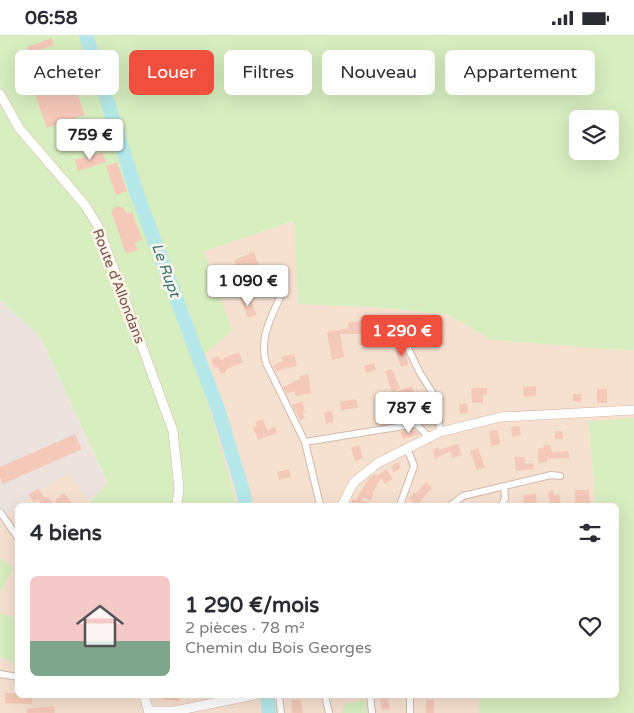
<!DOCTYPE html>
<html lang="fr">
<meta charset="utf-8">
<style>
body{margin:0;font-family:"Varela Round",sans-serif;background:#f2f2f3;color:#2b2b33;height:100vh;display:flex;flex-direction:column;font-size:19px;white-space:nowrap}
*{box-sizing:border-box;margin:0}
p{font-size:16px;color:#7c7c81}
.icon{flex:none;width:28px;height:28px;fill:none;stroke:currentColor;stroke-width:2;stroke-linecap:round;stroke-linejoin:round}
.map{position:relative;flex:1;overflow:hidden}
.side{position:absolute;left:15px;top:468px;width:604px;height:195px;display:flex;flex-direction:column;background:#fff;border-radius:8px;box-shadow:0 5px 20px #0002}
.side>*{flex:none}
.guide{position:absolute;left:15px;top:15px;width:605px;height:45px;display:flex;gap:10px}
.controls{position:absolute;left:569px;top:75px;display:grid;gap:10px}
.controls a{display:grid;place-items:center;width:50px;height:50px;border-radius:8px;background:#fff;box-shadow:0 5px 20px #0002;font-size:25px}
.price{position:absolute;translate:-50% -42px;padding:0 11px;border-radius:5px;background:#fff;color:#222;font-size:16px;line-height:32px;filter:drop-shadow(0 1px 2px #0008)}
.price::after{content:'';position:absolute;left:50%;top:30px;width:15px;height:11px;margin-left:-8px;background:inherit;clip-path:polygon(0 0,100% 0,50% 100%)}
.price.current{background:#f1503f;color:#fff}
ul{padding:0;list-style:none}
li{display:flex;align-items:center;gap:15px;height:125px;padding:0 15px}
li+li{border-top:1px solid #e1e1e2}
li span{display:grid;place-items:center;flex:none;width:140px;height:100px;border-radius:8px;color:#555}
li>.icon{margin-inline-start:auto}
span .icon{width:60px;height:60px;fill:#fffc;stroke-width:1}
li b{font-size:21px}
h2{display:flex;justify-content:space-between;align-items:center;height:60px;padding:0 15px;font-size:21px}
.tag{padding:0 18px;border-radius:8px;background:#fff;box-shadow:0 5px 20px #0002;font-size:18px;line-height:45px}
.tag.current{background:#f1503f;color:#fff}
.status{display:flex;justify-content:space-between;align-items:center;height:35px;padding:0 25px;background:#fff;direction:ltr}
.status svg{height:14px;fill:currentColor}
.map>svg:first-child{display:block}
</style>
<div class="status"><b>06:58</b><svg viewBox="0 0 49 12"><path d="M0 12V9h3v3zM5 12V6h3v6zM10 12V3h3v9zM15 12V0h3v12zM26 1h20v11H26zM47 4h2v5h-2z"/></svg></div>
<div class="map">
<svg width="634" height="678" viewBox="0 0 634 678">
<rect width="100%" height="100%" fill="#fef0e3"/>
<path fill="#f6e1d1" d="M295,186L298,269L369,272L447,279L491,305L605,314L634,315V383L588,387L596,470H237L195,327L232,295L204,216Z
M67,438L89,466L86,470H20Z
M17,472V583L0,578V558L12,533L0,523V484Z
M0,622L17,630L18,660H479V678H0Z"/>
<path fill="#ede3de" d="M0,265L40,301L108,450L89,466L67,438L20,470H18L17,472L0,484Z"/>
<path fill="#d8edc0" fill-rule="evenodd" d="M0,0H634V315L605,314L491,305L447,279L369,272L298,269L294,186L204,216L232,295L196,327L237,470H86L108,449L40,301L0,265ZM578,84H610V116H578Z
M634,383V678H479V660H616V470H596L588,386Z
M0,523L13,533L0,558Z
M0,578L17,583V630L0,622Z
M365,665L367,678H342L344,669Z"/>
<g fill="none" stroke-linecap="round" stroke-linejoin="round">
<path stroke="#b6e8e9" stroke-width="14" d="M86,0L137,159L219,377L243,456L246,470
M267,660L269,678"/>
</g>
<path fill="#f5c9b9" d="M52,3L54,10L29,18L27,12Z
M70,38L85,80L47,93L32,51Z
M95,91L100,104L91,107L86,95Z
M102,117L106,127L78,136L75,125Z
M117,127L127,156L116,160L106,131Z
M116,171L124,173L126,179L132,177L142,205L135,208L138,215L126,219L111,176Z
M254,217L260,233L240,241L234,225Z
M248,260L257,280L248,283L240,263Z
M362,286L364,299H340L344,322L332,325L327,297L349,293L348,287Z
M415,287L420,300L411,303L406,290Z
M402,313L407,323L408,330L401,332L395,315Z
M239,317L243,327L227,334L225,338H220L218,332L214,333L211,324L219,321L220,325Z
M294,319L297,331L276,336L273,331L283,326L281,322Z
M374,328L376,335L366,338L364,331Z
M392,334L400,353L392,357L385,336Z
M308,339L311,358L296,361L294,356L287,359L283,352L300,344V341Z
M412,351L414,357L406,359L410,368L404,371L398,356Z
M536,351V361L524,362L523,352Z
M476,353H487V360H483V368H472L471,354Z
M597,354H607V368H597Z
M573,359H581V367L573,366Z
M356,364L358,373L341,375L340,367Z
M430,365L434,384L427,385L423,366Z
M302,366L305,377L302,378L305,383L300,385L292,370Z
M467,368L468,378L460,379L459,369Z
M386,370L389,382L381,384L378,372Z
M332,376L334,387L326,389L324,377Z
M263,384L267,395L275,392L277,398L258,405L253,393L257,391L255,387Z
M519,391L521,400L512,402L511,392Z
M414,394L419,399L403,404L400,397Z
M498,395L500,409L491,411L489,396Z
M555,396H562L563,404H555Z
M75,399L82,414L3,449L0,442V432Z
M458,409L462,420L452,423L450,416L435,424L433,415L438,412L439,415Z
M359,410L363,423L355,426L351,413Z
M543,410H550L552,417L568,416L570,423L547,424V427L538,428V414L544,413Z
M478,413L485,433L477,435L470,416Z
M514,422H525V429L533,428L534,434L516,436Z
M398,427L401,433L393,438L391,431Z
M289,434L291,442L279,445L277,437Z
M387,434L393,444L385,449L381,443L372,459L374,460L370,466L363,462L362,466L369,467V470H351L352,464L356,465L369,443L375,439L376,441Z
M426,447L432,453L417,470L409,464L414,457L416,458Z
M38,453L45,464L47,462L55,470H38L41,467L38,464L34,467L29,460Z
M553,455L554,460L559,459L561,470H552V468H550L548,457Z
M575,455H589L590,470H575Z
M64,458L73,470H58L55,465Z
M536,459L537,469H524L523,460Z
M5,658H18V661L32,660V669L5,668Z
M163,660H180L179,666L162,664Z
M388,663L390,674L382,675L380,664Z
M291,665H301L303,678H292Z
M426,665H434V678H426Z
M54,671L55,678H27L26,674Z"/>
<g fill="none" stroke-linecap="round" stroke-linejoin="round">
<g stroke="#d2b8ab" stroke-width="8">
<path id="street" d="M281,260C271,283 259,302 266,328L305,407L320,470
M405,307L420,338L437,365L440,397
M305,407L416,389L429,402
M400,470L414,431L407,413
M451,470L463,461L551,440L560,441
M502,470L505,463L504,452
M0,477L18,503
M0,639L18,642
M279,660L281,678
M325,660L329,678
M370,660L372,678
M410,678V660"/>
</g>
<g stroke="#d6b7a8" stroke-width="10">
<path id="secondary" d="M0,59L19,93L85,170L98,191L173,396L179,453L177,470
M342,470L354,447L378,428L440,397L501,382L634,375
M144,660L149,678
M149,676H175L254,660"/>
</g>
<use href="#street" stroke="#fff" stroke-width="6"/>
<use href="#secondary" stroke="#fff" stroke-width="9"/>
</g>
<g text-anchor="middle" stroke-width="5" stroke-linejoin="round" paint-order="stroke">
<g font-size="14" fill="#785247" stroke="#fff5eb">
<text transform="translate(119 251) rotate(69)" y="5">Route d’Allondans</text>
</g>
<g font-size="15" font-style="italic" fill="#377577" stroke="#fff5eb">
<text transform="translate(166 235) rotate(70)" y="5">Le Rupt</text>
</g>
</g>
</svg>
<div class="controls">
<a><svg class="icon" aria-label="layers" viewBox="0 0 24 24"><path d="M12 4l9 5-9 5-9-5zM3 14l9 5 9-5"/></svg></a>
</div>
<b class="price" style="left:90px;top:126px">759 €</b>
<b class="price" style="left:248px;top:272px">1 090 €</b>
<b class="price current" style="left:402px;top:322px">1 290 €</b>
<b class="price" style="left:409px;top:399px">787 €</b>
<div class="guide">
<a class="tag">Acheter</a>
<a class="tag current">Louer</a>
<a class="tag">Filtres</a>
<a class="tag">Nouveau</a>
<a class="tag">Appartement</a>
</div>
<section class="side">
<h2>4 biens<svg class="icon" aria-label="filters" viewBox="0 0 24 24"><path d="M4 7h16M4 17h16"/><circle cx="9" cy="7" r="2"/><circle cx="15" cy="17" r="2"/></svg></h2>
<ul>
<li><span style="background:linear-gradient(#f6c9c9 65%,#7fa58c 0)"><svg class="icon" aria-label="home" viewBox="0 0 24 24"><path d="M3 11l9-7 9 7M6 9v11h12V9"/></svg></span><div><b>1 290 €/mois</b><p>2 pièces · 78 m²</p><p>Chemin du Bois Georges</p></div><svg class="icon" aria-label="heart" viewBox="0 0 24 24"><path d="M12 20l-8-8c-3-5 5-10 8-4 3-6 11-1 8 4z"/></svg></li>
</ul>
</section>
</div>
